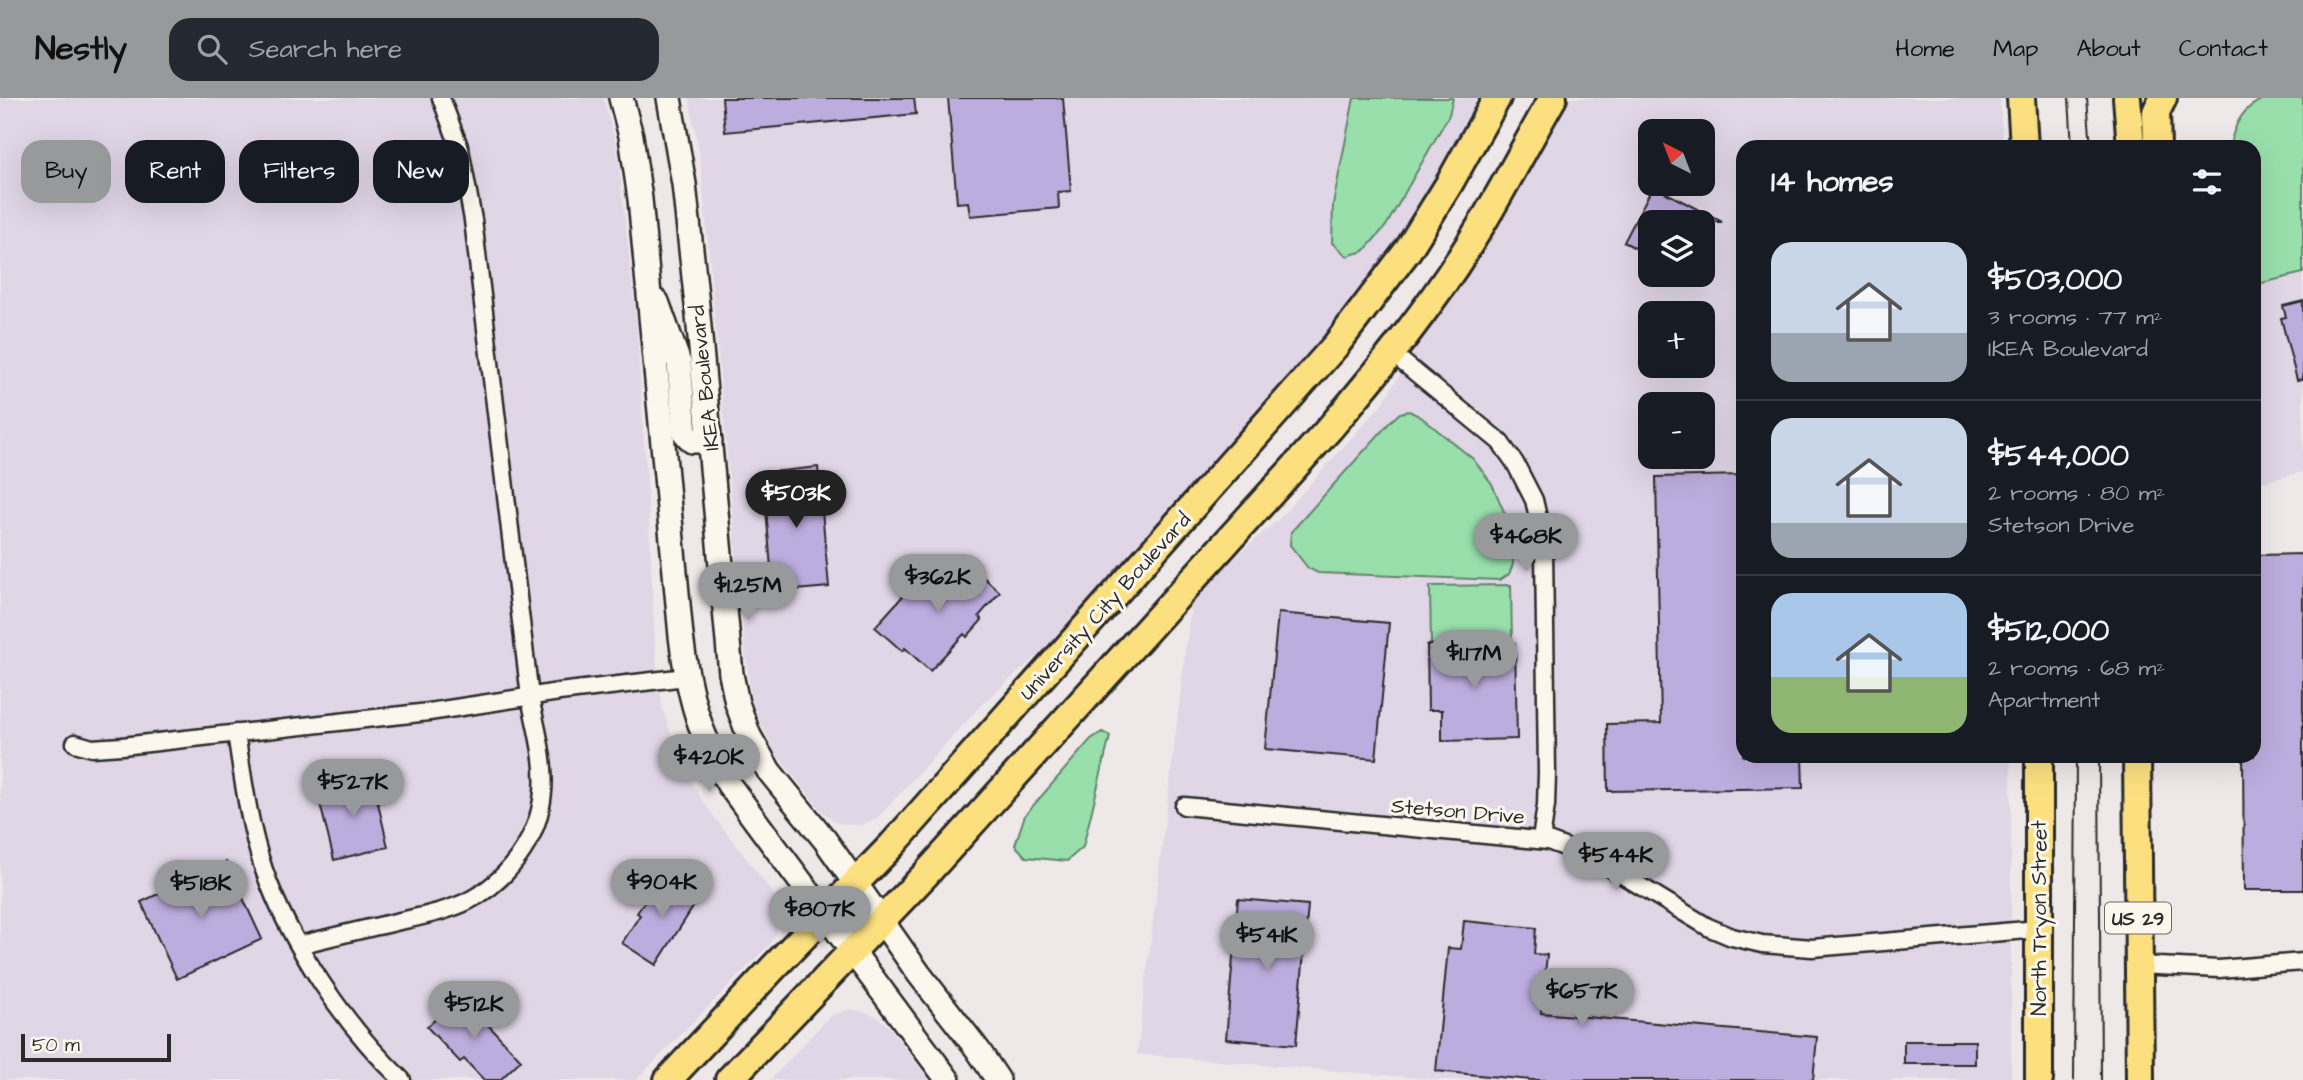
<!DOCTYPE html>
<meta charset="utf-8">
<style>
body{margin:0;font-family:"Architects Daughter",sans-serif;background:#242831;color:#f1f3f6;height:100vh;display:flex;flex-direction:column;font-size:26px;white-space:nowrap}
*{box-sizing:border-box;margin:0}
p{font-size:23px;color:#9ea1a6}
.icon{flex:none;width:38px;height:38px;fill:none;stroke:currentColor;stroke-width:2;stroke-linecap:round;stroke-linejoin:round}
.map{position:relative;flex:1;overflow:hidden}
.sheet{position:absolute;left:1736px;top:42px;width:525px;height:623px;display:flex;flex-direction:column;background:#171b24;border-radius:21px;box-shadow:0 7px 28px #0002}
.sheet>*{flex:none}
.banner{position:absolute;left:21px;top:42px;width:665px;height:63px;display:flex;gap:14px}
.needle{width:46px;rotate:318deg}
.controls{position:absolute;left:1638px;top:21px;display:grid;gap:14px}
.controls a{display:grid;place-items:center;width:77px;height:77px;border-radius:14px;background:#171b24;box-shadow:0 7px 28px #0002;font-size:35px}
.scale{position:absolute;left:21px;bottom:18px;width:150px;box-sizing:border-box;padding-left:7px;border:4px solid #2b2b2b;border-top:0;font-size:19px;line-height:24px;white-space:nowrap;color:#2b2b2b;-webkit-text-stroke:5px #fbf7ec;paint-order:stroke}
.price{position:absolute;translate:-50% -60px;padding:0 16px;border-radius:24px;background:#98999b;color:#111;font-size:23px;line-height:46px;filter:drop-shadow(0 2px 4px #0008)}
.price::after{content:'';position:absolute;left:50%;top:42px;width:21px;height:16px;margin-left:-10px;background:inherit;clip-path:polygon(0 0,100% 0,50% 100%)}
.price.selected{background:#222;color:#fff}
ul{padding:0;list-style:none}
li{display:flex;align-items:center;gap:21px;height:175px;padding:0 35px}
li+li{border-top:2px solid #363941}
li span{display:grid;place-items:center;flex:none;width:196px;height:140px;border-radius:21px;color:#555}
li>.icon{margin-inline-start:auto}
span .icon{width:84px;height:84px;fill:#fffc;stroke-width:1}
li b{font-size:30px}
h2{display:flex;justify-content:space-between;align-items:center;height:84px;padding:0 35px;font-size:30px}
.chip{padding:0 24px;border-radius:21px;background:#171b24;box-shadow:0 7px 28px #0002;font-size:24px;line-height:63px}
.chip.selected{background:#98999b;color:#111}
header{display:flex;align-items:center;gap:42px;box-sizing:border-box;height:98px;padding:0 35px;background:#98999b;color:#111}
header strong{font-size:33px}
nav{display:flex;gap:38px;margin-inline-start:auto;font-size:24px}
.search{width:490px;height:63px;background:#242831;display:flex;align-items:center;gap:18px;box-sizing:border-box;padding:0 24px;border-radius:21px;color:#9ea1a6;font-size:26px}
.map>svg:first-child{display:block}
</style>
<header>
<strong>Nestly</strong>
<div class="search"><svg class="icon" aria-label="search" viewBox="0 0 24 24"><circle cx="10" cy="10" r="6"/><path d="M15 15l6 6"/></svg>Search here</div>
<nav><a>Home</a><a>Map</a><a>About</a><a>Contact</a></nav>
</header>
<div class="map">
<svg width="2303" height="982" viewBox="0 0 2303 982">
<rect width="100%" height="100%" fill="#efe8e9"/>
<filter id="ink" filterUnits="userSpaceOnUse"><feTurbulence type="fractalNoise" baseFrequency=".0143" numOctaves="2"/><feDisplacementMap in="SourceGraphic" scale="14" xChannelSelector="R" yChannelSelector="G"/><feConvolveMatrix kernelMatrix="1 2 1 2 8 2 1 2 1" color-interpolation-filters="sRGB"/></filter>
<g filter="url(#ink)">
<path fill="#e0d6e6" fill-rule="evenodd" d="M0,0H603L617,49L636,220L648,401L655,549L662,610L682,667L703,704L774,797L780,814L777,834L770,846L636,982H0Z
M689,0H1481L1475,15L1438,81L1410,126L1380,169L1325,239L1052,545L983,605L883,714L876,721L860,727L843,726L834,723L819,710L775,654L758,620L751,599L744,543L700,59Z
M1566,0H2000L2003,49H1743V658H2011V982H1442L1137,956L1192,499L1211,480L1278,422L1381,307L1429,229L1487,141L1529,72ZM1650,33H1703V86H1650ZM1650,124H1703V177H1650ZM1650,215H1703V268H1650ZM1650,306H1703V359H1650Z
M2303,175V374L2254,386V187Z
M851,911L868,915L879,920L889,929L929,982H770L825,923L832,917Z"/>
<path fill="#99dfac" stroke="#62856c" stroke-width="2" d="M1354,0H1453L1449,17L1386,128L1364,153L1347,158L1332,145L1333,106Z
M2266,0H2303V175L2254,187V49H2230C2234,26 2243,8 2266,0Z
M1409,313L1421,319L1473,361L1492,386L1512,432L1513,466L1509,476L1500,482L1318,475L1308,470L1290,447L1291,434L1391,323L1400,315Z
M1511,487L1512,545L1431,547L1430,488Z
M1102,634L1110,638L1083,749L1067,763L1026,759L1015,747L1025,717L1091,641Z"/>
<path fill="#bdadde" stroke="#2b2b2b" stroke-width="2" d="M722,0H914L916,16L725,34Z
M948,0H1063L1071,93L1058,94L1059,110L970,118L968,104L957,105Z
M1653,88L1722,124H1650V158L1624,144Z
M2303,203V281L2297,282L2281,220L2286,219L2283,208Z
M818,369L829,489L773,494L763,375Z
M1743,377V658H1802L1803,690L1608,693L1607,626L1661,625L1656,379Z
M2303,456V792H2244L2243,658H2254V457Z
M945,468L959,482L971,468L1000,494L979,518L982,522L967,539L964,536L930,573L905,550L902,553L875,529L921,478L929,485Z
M1278,515L1389,525L1376,661L1265,651Z
M1515,545L1517,641L1442,643V612H1428L1427,547Z
M372,679L388,749L334,762L317,693Z
M226,764L262,841L177,881L141,804Z
M671,781L684,789L689,782L704,792L656,867L622,845L640,817L637,815L647,800L651,802L660,787L665,790Z
M1238,801L1308,807L1296,947L1226,941Z
M1464,823L1536,830L1534,856L1547,857L1541,915L1817,939L1813,982H1531L1436,973L1448,850L1461,851Z
M461,898L521,962L500,982H484L464,961L460,964L427,929Z
M1904,943H1975V966H1904Z"/>
<g fill="none" stroke-linecap="round" stroke-linejoin="round">
<g stroke="#2b2b2b" stroke-width="21">
<path id="street" d="M1393,256L1500,344L1515,365L1534,402L1541,432L1544,454L1547,675L1546,707L1541,742
M236,635C243,680 249,728 264,772C290,846 345,928 402,982
M75,645L92,650L122,648L429,614L559,594L686,579
M1184,708L1548,743L1594,760L1708,829L1732,839L1762,846L1812,850L2039,831
M299,847C327,840 355,833 383,827C411,820 440,816 466,804C507,784 539,741 543,694C546,663 536,630 530,599L473,122L460,51L441,0
M2138,867L2219,871L2303,864"/>
</g>
<g stroke="#2b2b2b" stroke-width="28">
<path id="secondary" d="M621,0L631,38L640,101L681,538C688,594 699,638 729,687L948,982
M669,0L684,86L697,207L731,576L737,605L749,638L769,673L825,742L919,876L978,952L998,982
M657,204L679,265L685,335L692,343H710"/>
</g>
<g stroke="#2b2b2b" stroke-width="32">
<path id="primary" d="M2021,0L2024,49
M2127,0L2131,49
M2157,49L2156,14L2163,0
M2039,658V982
M2137,658L2140,982
M668,982L774,869L893,746L1336,247L1408,152L1449,86L1497,0
M729,982L925,777L1330,330C1380,271 1429,211 1470,145C1500,98 1525,48 1553,0"/>
</g>
<use href="#street" stroke="#fbf7ec" stroke-width="16"/>
<use href="#secondary" stroke="#fbf7ec" stroke-width="23"/>
<use href="#primary" stroke="#fce080" stroke-width="26"/>
<path stroke="#2b2b2b" stroke-width="2" d="M2069,0L2072,49
M2087,0L2091,49
M2099,658L2101,982
M2074,982L2076,658"/>
</g>
</g>
<g text-anchor="middle" stroke-width="6" stroke-linejoin="round" paint-order="stroke">
<rect fill="#fbf7ec" stroke="#696865" stroke-width="2" x="2105" y="804.5" width="66" height="31" rx="5"/>
<g font-size="19" font-weight="bold" fill="#2b2b2b">
<text x="2138" y="827">US 29</text>
</g>
<g font-size="21" fill="#2b2b2b" stroke="#fbf7ec">
<text transform="translate(704 280) rotate(-96)" y="7">IKEA Boulevard</text>
<text transform="translate(1105 508) rotate(-48)" y="7">University City Boulevard</text>
<text transform="translate(1458 713) rotate(5)" y="7">Stetson Drive</text>
<text transform="translate(2039 820) rotate(-90)" y="7">North Tryon Street</text>
</g>
</g>
</svg>
<div class="controls">
<a><svg class="needle" viewBox="-14 -14 28 28"><path d="M0-13l5 13h-10z" fill="#e53935"/><path d="M0 13l5-13h-10z" fill="#9ea1a6"/></svg></a>
<a><svg class="icon" aria-label="layers" viewBox="0 0 24 24"><path d="M12 4l9 5-9 5-9-5zM3 14l9 5 9-5"/></svg></a>
<a>+</a>
<a>−</a>
</div>
<div class="scale">50 m</div>
<b class="price selected" style="left:796px;top:432px">$503K</b>
<b class="price" style="left:1526px;top:475px">$468K</b>
<b class="price" style="left:938px;top:516px">$362K</b>
<b class="price" style="left:748px;top:524px">$1.25M</b>
<b class="price" style="left:1474px;top:592px">$1.17M</b>
<b class="price" style="left:709px;top:696px">$420K</b>
<b class="price" style="left:353px;top:721px">$527K</b>
<b class="price" style="left:1616px;top:794px">$544K</b>
<b class="price" style="left:662px;top:821px">$904K</b>
<b class="price" style="left:201px;top:822px">$518K</b>
<b class="price" style="left:820px;top:848px">$807K</b>
<b class="price" style="left:1267px;top:874px">$541K</b>
<b class="price" style="left:1582px;top:930px">$657K</b>
<b class="price" style="left:474px;top:943px">$512K</b>
<div class="banner">
<a class="chip selected">Buy</a>
<a class="chip">Rent</a>
<a class="chip">Filters</a>
<a class="chip">New</a>
</div>
<section class="sheet">
<h2>14 homes<svg class="icon" aria-label="filters" viewBox="0 0 24 24"><path d="M4 7h16M4 17h16"/><circle cx="9" cy="7" r="2"/><circle cx="15" cy="17" r="2"/></svg></h2>
<ul>
<li><span style="background:linear-gradient(#c9d6e8 65%,#9aa5b1 0)"><svg class="icon" aria-label="home" viewBox="0 0 24 24"><path d="M3 11l9-7 9 7M6 9v11h12V9"/></svg></span><div><b>$503,000</b><p>3 rooms · 77 m²</p><p>IKEA Boulevard</p></div></li>
<li><span style="background:linear-gradient(#c9d6e8 75%,#9aa5b1 0)"><svg class="icon" aria-label="home" viewBox="0 0 24 24"><path d="M3 11l9-7 9 7M6 9v11h12V9"/></svg></span><div><b>$544,000</b><p>2 rooms · 80 m²</p><p>Stetson Drive</p></div></li>
<li><span style="background:linear-gradient(#a9c7e8 60%,#8fb573 0)"><svg class="icon" aria-label="home" viewBox="0 0 24 24"><path d="M3 11l9-7 9 7M6 9v11h12V9"/></svg></span><div><b>$512,000</b><p>2 rooms · 68 m²</p><p>Apartment</p></div></li>
</ul>
</section>
</div>
